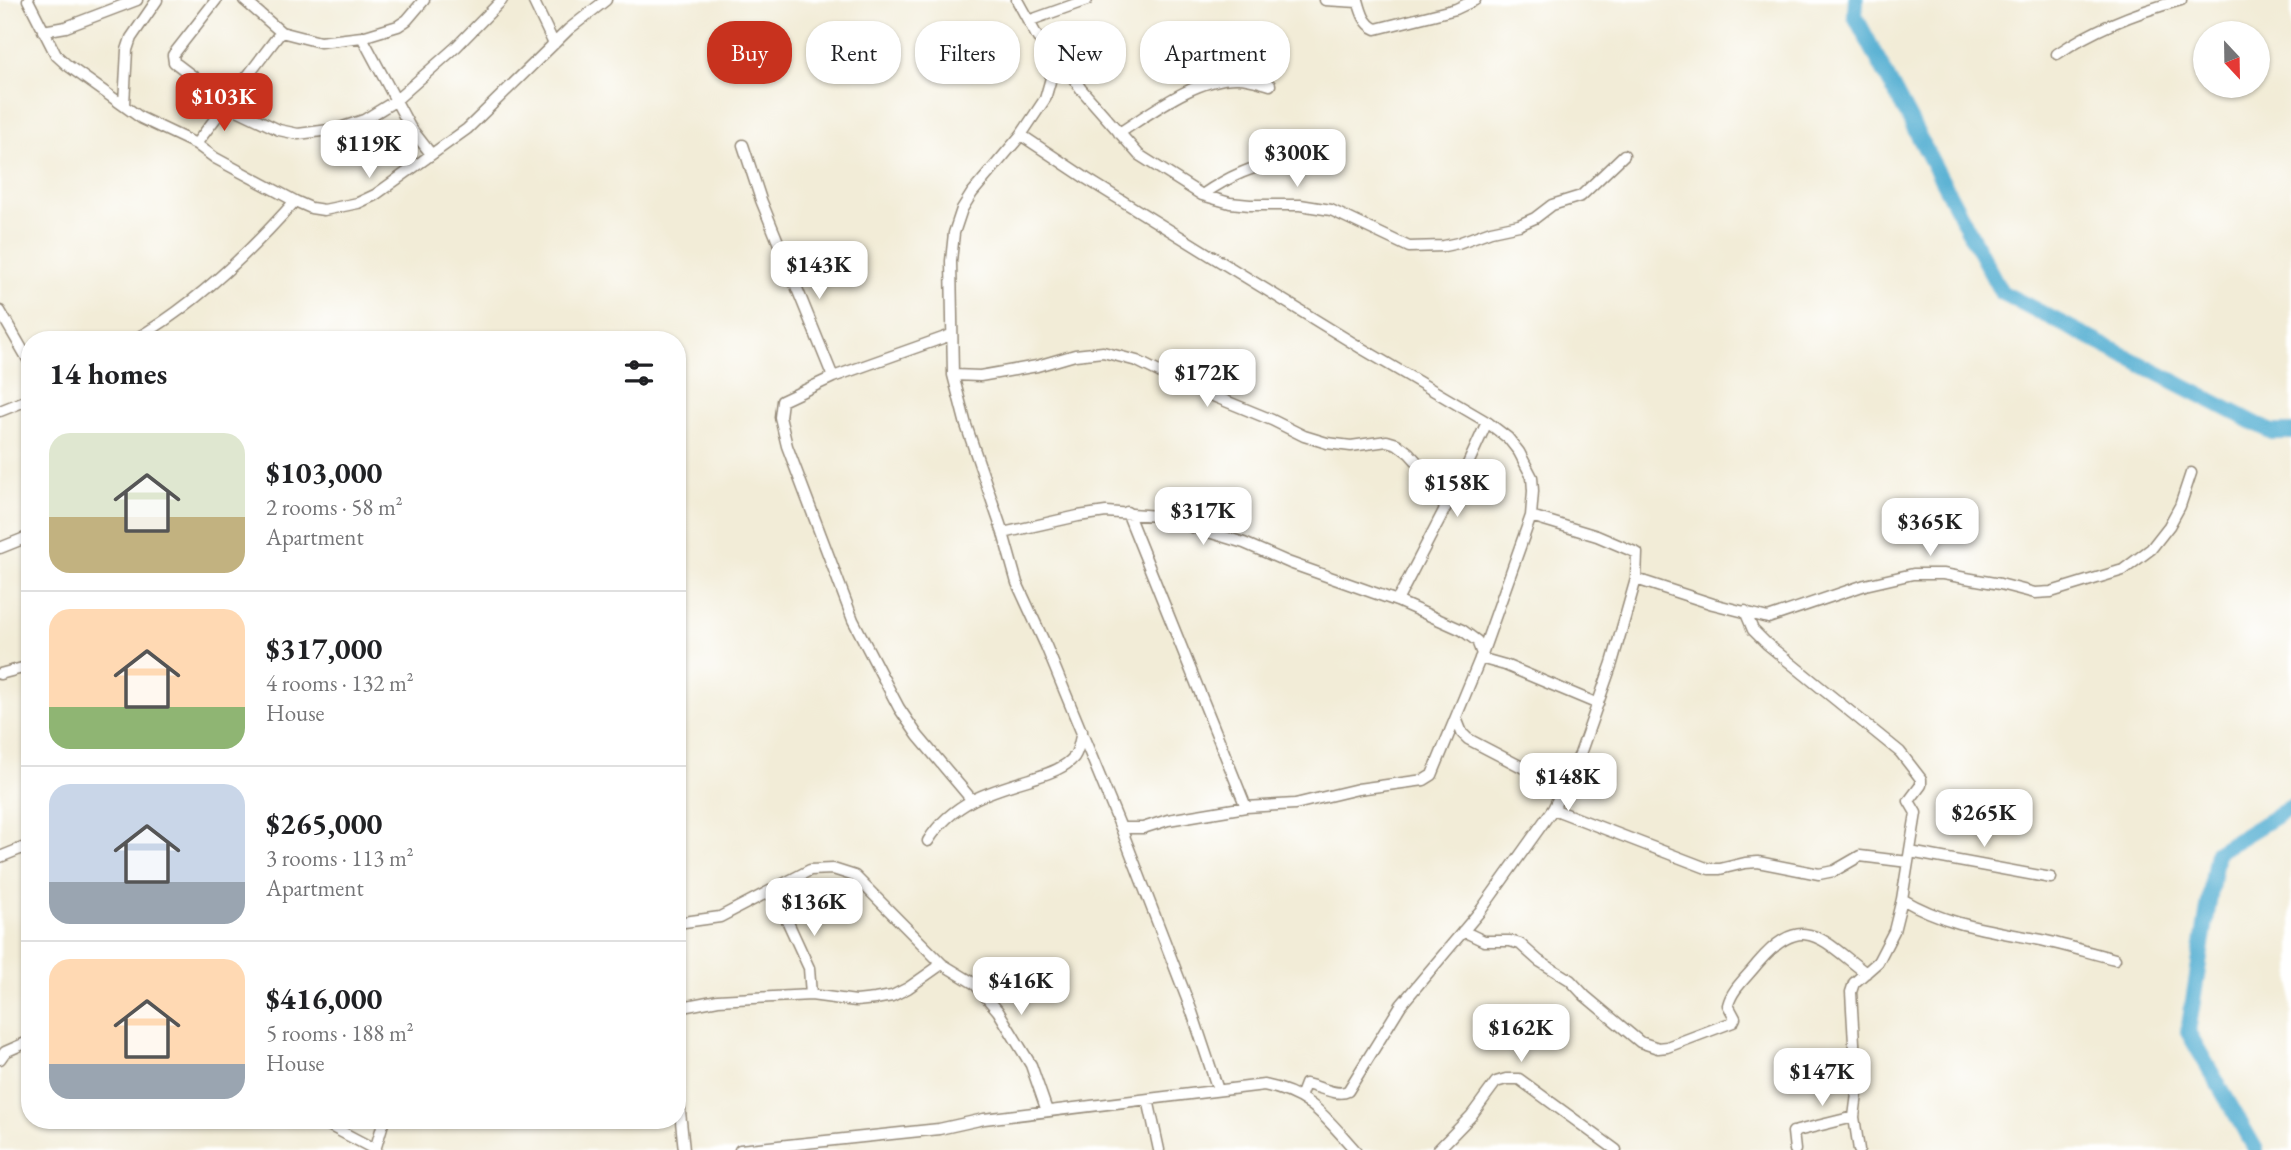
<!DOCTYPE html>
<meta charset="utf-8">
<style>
body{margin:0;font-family:"EB Garamond",serif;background:#f6f6f6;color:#202124;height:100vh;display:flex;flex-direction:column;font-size:26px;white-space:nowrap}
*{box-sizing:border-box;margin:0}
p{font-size:23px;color:#757577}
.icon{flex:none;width:38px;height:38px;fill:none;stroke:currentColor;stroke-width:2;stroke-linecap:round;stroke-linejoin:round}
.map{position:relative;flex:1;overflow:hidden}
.details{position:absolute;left:21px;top:331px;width:665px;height:798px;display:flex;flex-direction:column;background:#fff;border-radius:28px;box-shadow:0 2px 5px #0004}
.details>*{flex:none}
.hud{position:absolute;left:707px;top:21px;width:665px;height:63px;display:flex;gap:14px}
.needle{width:46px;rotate:158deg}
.tools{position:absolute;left:2193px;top:21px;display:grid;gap:14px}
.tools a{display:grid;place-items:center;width:77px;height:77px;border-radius:50%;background:#fff;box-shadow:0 2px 5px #0004;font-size:35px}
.price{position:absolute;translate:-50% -60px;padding:0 16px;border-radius:14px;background:#fff;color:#222;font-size:23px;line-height:46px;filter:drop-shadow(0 2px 4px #0008)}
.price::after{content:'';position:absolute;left:50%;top:42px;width:21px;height:16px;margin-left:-10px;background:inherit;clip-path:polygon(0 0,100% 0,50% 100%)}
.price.current{background:#c8321e;color:#fff}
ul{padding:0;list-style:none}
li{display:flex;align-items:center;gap:21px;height:175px;padding:0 28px}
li+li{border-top:2px solid #e0e0e0}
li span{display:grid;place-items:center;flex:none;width:196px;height:140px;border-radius:21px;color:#555}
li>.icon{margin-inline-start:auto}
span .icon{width:84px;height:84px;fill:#fffc;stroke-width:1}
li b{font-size:30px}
h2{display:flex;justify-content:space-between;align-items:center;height:84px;padding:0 28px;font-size:30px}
.tag{padding:0 24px;border-radius:28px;background:#fff;box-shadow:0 2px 5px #0004;font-size:24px;line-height:63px}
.tag.current{background:#c8321e;color:#fff}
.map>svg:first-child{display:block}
</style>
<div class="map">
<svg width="2291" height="1150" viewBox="0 0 2291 1150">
<rect width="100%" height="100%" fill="#fff"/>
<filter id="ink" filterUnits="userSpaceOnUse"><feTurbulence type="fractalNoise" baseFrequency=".0143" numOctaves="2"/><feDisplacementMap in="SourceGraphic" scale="14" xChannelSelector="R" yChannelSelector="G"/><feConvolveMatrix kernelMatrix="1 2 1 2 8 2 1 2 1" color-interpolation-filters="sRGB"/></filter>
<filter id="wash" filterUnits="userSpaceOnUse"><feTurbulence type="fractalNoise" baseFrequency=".00686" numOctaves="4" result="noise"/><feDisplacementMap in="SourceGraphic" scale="28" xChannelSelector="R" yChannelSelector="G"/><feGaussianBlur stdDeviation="1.57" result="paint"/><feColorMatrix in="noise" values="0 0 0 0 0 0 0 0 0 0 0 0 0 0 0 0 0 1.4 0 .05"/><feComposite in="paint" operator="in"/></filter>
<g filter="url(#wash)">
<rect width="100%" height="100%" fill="#f2ecd7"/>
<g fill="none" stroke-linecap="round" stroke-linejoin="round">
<path stroke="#53aed1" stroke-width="16" d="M1856,0L1855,16L2001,292L2272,432H2291
M2256,1150L2188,1032L2217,852L2291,807"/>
</g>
</g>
<g filter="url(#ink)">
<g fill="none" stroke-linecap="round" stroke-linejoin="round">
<g stroke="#968b7a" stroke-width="13">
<path id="street" d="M28,0L56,55L67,65L141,118L196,144L215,158L295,201
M216,0L173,55L174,62L237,110L279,130L298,134L337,129L364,120L395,101L456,47L502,0
M244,0L281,32L320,42L362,37L398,26L407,20L424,0
M533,0L554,44
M1017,0L1038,38L1054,50L1081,89L1139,155L1202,195L1230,203L1250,205H1300L1331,210L1409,247L1444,246L1458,243L1491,231L1519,225L1535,218L1552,205L1581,196L1624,155
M1325,0L1358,2
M1358,0C1361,11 1364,24 1376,29L1456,9L1475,0
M1028,21L1087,0
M43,31L66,27L137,0
M362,37L410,127L431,154
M1040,40L1050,67L1051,78L1045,99L1021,135L972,193L962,209L954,233L951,261L953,375L966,425L1003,533L1017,583L1046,646L1121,828L1192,1012L1218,1090
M2057,54C2095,28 2137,12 2181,0
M124,104L127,50L131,38L157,0
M1119,133C1152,112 1197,77 1238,78C1249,78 1259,82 1270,85
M1021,135L1087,179L1208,254L1361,348L1487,422L1508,438L1519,452L1532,477L1533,491L1531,516L1482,654L1432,775L1424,780L1358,789L1295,804L1246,807L1168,820L1143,828H1121
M196,144L281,32
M743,145L761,200L833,377L951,335
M1202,195C1231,175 1252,167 1285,159
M0,311L30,363
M134,340C193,306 250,252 295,201L311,208L324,210L358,203L375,195L467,129L569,29L606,0
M953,375L980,376L1037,366L1075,355L1103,352L1137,361L1179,382L1272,420L1304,436L1327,443L1351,446L1387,441L1397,444L1409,453L1418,463L1447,504
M833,377L782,401L780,417L787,446L853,620L880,672L899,708L918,736L972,800
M0,411L30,399
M1127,512L1246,807
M1003,533L1078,516L1106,512L1157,516L1244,543L1290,563L1397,601L1462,630L1477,641L1482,654
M0,548L30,536
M1636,579L1713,604L1768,618L1865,585L1913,574H1943L2000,584L2035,593L2051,592L2123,570L2151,549L2169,526L2180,506L2191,473
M1397,601L1467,466L1487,422
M1745,611L1753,630L1767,644L1900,752L1921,779V785L1909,801L1916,813L1902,899L1894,931L1878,962L1854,983L1851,992L1857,1094L1854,1117L1859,1150
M1480,658L1505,665L1598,704
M0,674L30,666
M1456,718L1462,733L1468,739L1543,778L1558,797
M1553,809L1709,869H1720L1745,863L1758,862L1819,874L1834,871L1860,856L1908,862
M928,841C952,802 990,791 1031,779C1046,774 1064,769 1074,757C1079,750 1080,740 1082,731
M1910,852L2051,878
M0,857L30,845
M773,890L809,968L811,995
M1902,899C1945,924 1983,929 2031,938C2059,943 2087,952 2115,959
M677,923L720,917L810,870L833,869L855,876L942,964L975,984L998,1011L1031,1065L1047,1111
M1463,931L1484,941H1510L1520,944L1539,961L1570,980L1585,996L1640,1042L1658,1048L1667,1047L1733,1022L1735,1018L1728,1005C1732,989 1747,977 1757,964C1803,910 1821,939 1866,973
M677,1008L718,1000L811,995L856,1001L875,999L892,996L908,988L942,964
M0,1059L5,1052L30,1041
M677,1083L684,1150
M1300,1097L1305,1084C1319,1086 1337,1097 1348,1091L1401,1005L1481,910L1553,809L1580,754L1612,663L1636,579L1637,553L1597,536L1531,516
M1148,1099L1159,1150
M319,1120L376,1150
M1797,1131L1854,1117
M1793,1132L1795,1150
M375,1150L384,1120
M740,1150L939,1129L984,1119L1264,1085C1311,1094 1325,1117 1355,1150
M1438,1150L1471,1116L1496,1082L1506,1079H1519L1616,1150"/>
</g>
<use href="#street" stroke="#fff" stroke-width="10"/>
</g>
</g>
</svg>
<div class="tools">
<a><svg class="needle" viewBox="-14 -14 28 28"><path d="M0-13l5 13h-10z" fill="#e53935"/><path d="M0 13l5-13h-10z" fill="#757577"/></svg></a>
</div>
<b class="price current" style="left:224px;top:133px">$103K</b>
<b class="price" style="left:369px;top:180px">$119K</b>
<b class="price" style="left:1297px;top:189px">$300K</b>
<b class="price" style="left:819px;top:301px">$143K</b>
<b class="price" style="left:1207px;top:409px">$172K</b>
<b class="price" style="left:1457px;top:519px">$158K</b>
<b class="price" style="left:1203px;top:547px">$317K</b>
<b class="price" style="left:1930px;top:558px">$365K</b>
<b class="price" style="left:1568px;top:813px">$148K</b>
<b class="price" style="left:1984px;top:849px">$265K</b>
<b class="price" style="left:814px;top:938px">$136K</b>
<b class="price" style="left:1021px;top:1017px">$416K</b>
<b class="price" style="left:1521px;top:1064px">$162K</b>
<b class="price" style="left:1822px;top:1108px">$147K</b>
<div class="hud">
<a class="tag current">Buy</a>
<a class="tag">Rent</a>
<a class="tag">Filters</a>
<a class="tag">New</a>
<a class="tag">Apartment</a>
</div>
<section class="details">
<h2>14 homes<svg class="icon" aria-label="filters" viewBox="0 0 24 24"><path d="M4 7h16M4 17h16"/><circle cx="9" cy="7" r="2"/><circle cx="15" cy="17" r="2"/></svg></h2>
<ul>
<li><span style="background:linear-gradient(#dfe7d0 60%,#c2b280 0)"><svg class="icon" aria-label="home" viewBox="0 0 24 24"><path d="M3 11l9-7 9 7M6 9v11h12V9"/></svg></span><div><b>$103,000</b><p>2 rooms · 58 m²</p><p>Apartment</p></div></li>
<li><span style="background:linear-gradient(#ffd9b3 70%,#8fb573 0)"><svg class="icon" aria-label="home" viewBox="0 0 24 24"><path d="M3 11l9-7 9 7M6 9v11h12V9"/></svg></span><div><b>$317,000</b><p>4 rooms · 132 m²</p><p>House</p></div></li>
<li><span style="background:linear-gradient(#c9d6e8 70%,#9aa5b1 0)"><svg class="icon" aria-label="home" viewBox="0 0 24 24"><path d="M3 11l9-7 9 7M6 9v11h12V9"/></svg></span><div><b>$265,000</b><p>3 rooms · 113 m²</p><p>Apartment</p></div></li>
<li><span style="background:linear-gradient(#ffd9b3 75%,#9aa5b1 0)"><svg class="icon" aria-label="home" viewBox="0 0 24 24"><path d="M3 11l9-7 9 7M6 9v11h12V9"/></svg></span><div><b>$416,000</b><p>5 rooms · 188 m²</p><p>House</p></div></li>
</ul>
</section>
</div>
